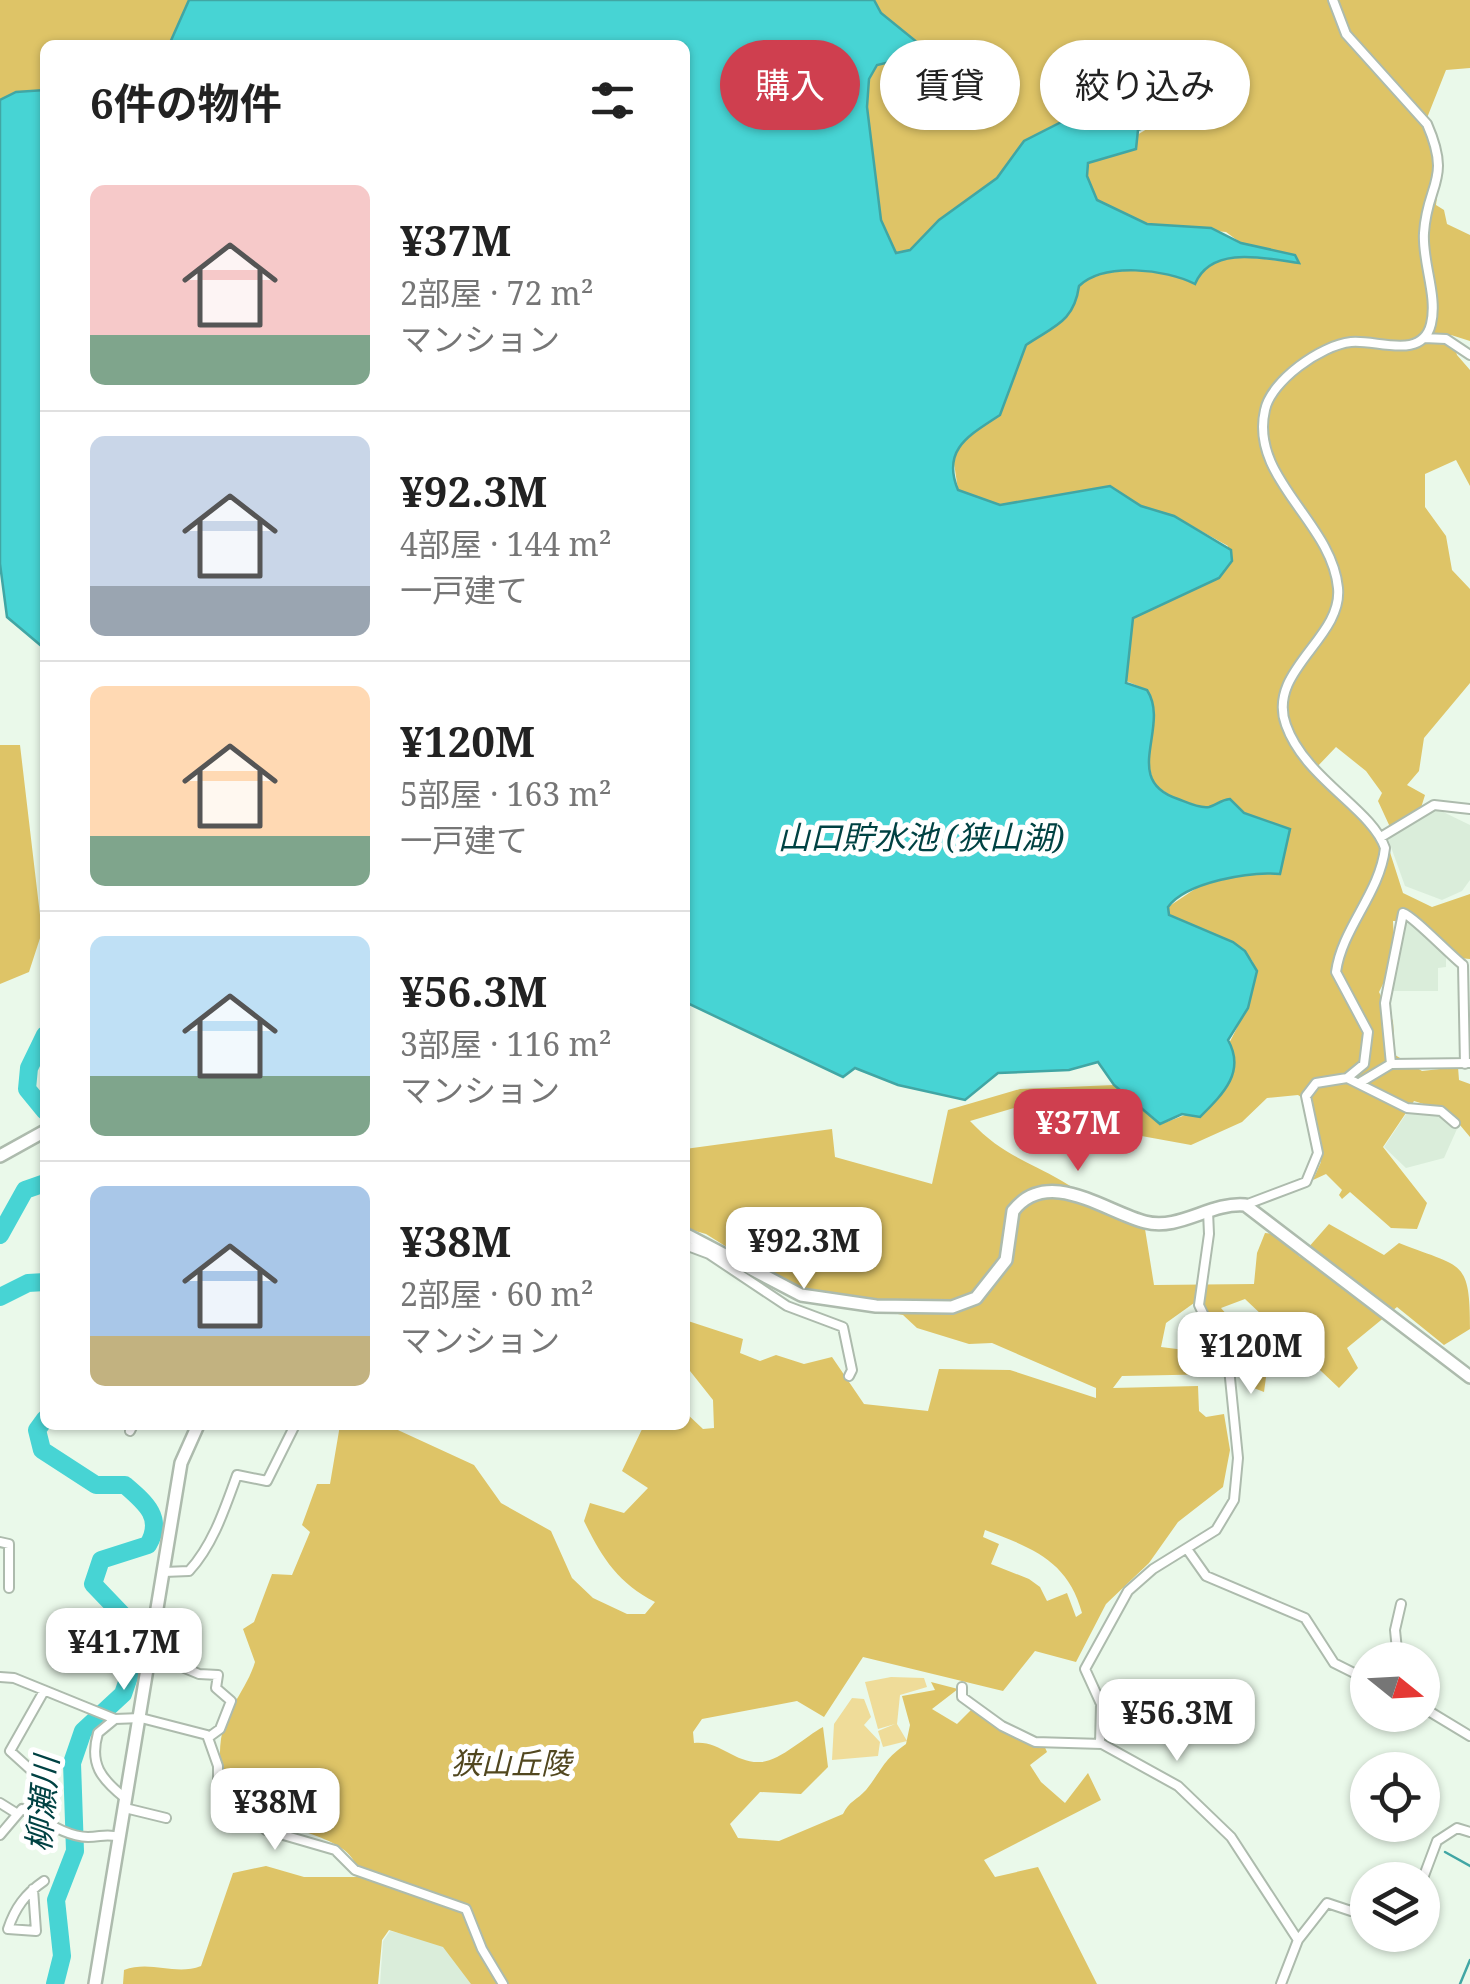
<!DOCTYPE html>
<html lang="ja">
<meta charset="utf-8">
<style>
body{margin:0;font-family:"Noto Serif","Noto Sans JP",serif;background:#f6f6f6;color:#222;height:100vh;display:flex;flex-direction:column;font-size:38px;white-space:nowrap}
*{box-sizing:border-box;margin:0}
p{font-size:32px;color:#767676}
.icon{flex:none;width:55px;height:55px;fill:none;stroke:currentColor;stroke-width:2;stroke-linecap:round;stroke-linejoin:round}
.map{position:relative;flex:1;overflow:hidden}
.details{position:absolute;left:40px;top:40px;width:650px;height:1390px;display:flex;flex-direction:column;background:#fff;border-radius:15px;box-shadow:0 2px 8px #0004}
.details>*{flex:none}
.banner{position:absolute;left:720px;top:40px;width:600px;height:90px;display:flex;gap:20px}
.needle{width:65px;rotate:108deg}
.controls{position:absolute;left:1350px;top:1642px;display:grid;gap:20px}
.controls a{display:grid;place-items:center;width:90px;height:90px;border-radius:50%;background:#fff;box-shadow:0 2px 8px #0004;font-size:50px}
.price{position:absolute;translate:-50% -85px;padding:0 22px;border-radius:20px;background:#fff;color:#222;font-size:32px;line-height:65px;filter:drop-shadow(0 2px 5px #0008)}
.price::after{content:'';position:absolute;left:50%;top:60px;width:30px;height:22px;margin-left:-15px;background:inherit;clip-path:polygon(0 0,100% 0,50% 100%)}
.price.active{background:#cf3f4f;color:#fff}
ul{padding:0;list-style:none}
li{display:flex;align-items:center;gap:30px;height:250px;padding:0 50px}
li+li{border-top:2px solid #e0e0e0}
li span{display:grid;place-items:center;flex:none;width:280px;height:200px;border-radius:15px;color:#555}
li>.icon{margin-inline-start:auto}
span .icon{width:120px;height:120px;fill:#fffc;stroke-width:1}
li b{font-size:42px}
h2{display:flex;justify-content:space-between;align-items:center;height:120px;padding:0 50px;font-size:42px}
.chip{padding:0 35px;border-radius:45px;background:#fff;box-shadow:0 2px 8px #0004;font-size:35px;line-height:90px}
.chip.active{background:#cf3f4f;color:#fff}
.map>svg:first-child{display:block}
</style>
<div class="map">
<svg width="1470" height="1984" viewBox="0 0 1470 1984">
<rect width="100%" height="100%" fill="#eaf9ea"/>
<path fill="#daedda" d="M1437,809L1470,825V880L1462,891L1442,900L1405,886L1387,836Z
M1404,923L1420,924L1446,958V967L1438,968V991H1393Z
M1408,1111L1438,1113L1457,1129L1444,1158L1406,1168L1384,1147Z
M390,1931L448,1944L476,1984H380L383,1941Z"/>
<path fill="#efdc99" d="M891,1677L924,1678L927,1687L900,1695L897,1724L907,1741L883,1747L878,1731L895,1724L878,1729L865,1682Z
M852,1698L864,1699L871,1717L864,1725L880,1742L878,1756L832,1760L834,1724Z"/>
<path fill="#dec467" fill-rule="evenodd" d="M0,0H189L169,45H45V90L16,92L0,100Z
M874,0H1470V68L1446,70L1423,128L1442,155L1436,205L1444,210L1447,224L1470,235V341L1451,335L1457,355L1470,370V486L1456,460L1425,474V507L1446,536L1452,570L1470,589V683L1424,738L1419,771L1407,785L1425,795L1420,811L1390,827L1378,801L1382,793L1366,771L1336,747L1316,768L1371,829L1376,841L1387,843L1403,893L1432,907L1470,894V959L1447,957L1421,921H1393L1395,960L1379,992L1393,1021L1395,1055L1422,1071L1458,1067L1459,1080L1470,1084V1137L1449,1112L1414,1101L1383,1147L1427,1203L1417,1229L1391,1228L1350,1192L1342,1199L1339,1195L1342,1190L1326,1174L1313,1180L1321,1162L1311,1104L1298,1095L1267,1098L1242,1122L1191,1145L1125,1133L1087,1113L1014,1108L970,1121C1002,1155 1024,1159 1062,1181C1090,1198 1114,1215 1145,1229L1154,1285L1254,1284L1257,1253L1265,1233L1274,1234L1300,1257L1329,1224L1384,1255L1399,1243C1462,1268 1470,1258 1470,1329L1444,1345L1397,1307L1347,1348L1358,1368L1339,1388L1245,1299L1221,1308L1268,1362L1264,1392L1246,1385L1229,1361L1220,1360L1222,1374L1122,1376L1113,1388L1198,1386L1199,1411L1206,1417L1224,1414L1230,1450L1223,1487L1178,1522L1149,1563L1106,1604L1076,1662L1035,1651L1003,1691L863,1657L824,1717L797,1701L702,1719L693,1732L694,1743C720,1740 735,1764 761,1762C780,1761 806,1736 823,1727L828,1767L801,1794L760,1792L730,1824L738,1838L779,1841L843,1814C849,1801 857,1800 866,1790C882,1770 883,1760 906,1744L910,1725L902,1696L935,1690L931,1682L958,1689L932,1709L957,1724L973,1708L1043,1743L1047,1752L1030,1765L1041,1782L1065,1803L1088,1773L1101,1800L984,1860L995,1877L1038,1867L1097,1984H471L443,1947L389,1930L382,1940L378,1984H123L124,1970C151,1960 175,1976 201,1966L233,1873L266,1866L304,1877H358C359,1815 206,1845 221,1739C225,1710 247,1689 255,1662L243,1629L254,1622L272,1574L292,1575L310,1532L302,1525L317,1484H330L340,1425H387L474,1465L501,1503L551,1531L572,1578L593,1598L627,1614H645L655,1602C618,1583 602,1558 584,1521L590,1503L624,1513L648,1488L622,1471L644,1425H685V1412L703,1429L714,1428L713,1400L690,1371L685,1320L743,1339L740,1353L760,1361L776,1355L804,1364L832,1357L864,1404L928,1411L939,1369L1010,1370L1096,1398V1388L992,1343L969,1344L917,1328L903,1315L841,1303L789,1286L706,1234L685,1228V1149L832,1129L835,1157L932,1184L948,1110L1020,1089L1114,1085L1161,1124L1188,1114C1203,1086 1272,985 1251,959C1232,936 1196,927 1169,915L1168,907L1201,885L1259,872L1270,822L1244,813L1230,799L1205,808L1172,797L1154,784L1146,756L1147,690L1124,680L1133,618L1219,578L1228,546L1174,516L1141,506L1109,486L1000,505L958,490L953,456L970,432L1000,415L1026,345C1054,326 1073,322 1079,286C1104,263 1166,269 1194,284C1213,243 1263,262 1298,262L1241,243L1226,232L1147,224L1097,201L1087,176V162C1126,150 1141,124 1183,114L1177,108L1121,106L1113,87L1094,86L1070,117L1024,141L997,178L939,220L910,250L895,253L881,220L867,107L869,79L877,65L919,55L923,47L881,13ZM1194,1303L1206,1339L1201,1352L1161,1347L1166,1323ZM985,1530C1033,1548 1068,1561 1082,1613L1076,1617L1067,1593L1047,1601L1040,1587L1029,1579L991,1564L999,1544L983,1537Z
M0,745H20L42,932L29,972L0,984Z"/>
<path fill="#47d4d4" stroke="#41a6a4" stroke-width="2.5" d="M189,0H874L881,13L923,47L919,55L877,65L869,79L867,107L881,220L896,253L910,250L939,220L997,178L1024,141L1071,117L1098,83H1110L1121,106L1187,111L1138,130L1136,149L1088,163L1087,176L1097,200L1147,224L1211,228L1241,243L1295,255L1299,263C1265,258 1211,245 1195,284C1166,269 1104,262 1079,286C1074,322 1054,326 1026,345L1000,415C970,435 941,449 958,490L1000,505L1110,486L1141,506L1174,516L1231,550L1232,561L1219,578L1133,618L1126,683L1147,690C1171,727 1120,780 1178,799C1186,802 1200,809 1209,807C1217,805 1220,800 1230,799L1244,813L1290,829L1280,874C1251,871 1186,882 1168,907L1169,915L1233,942L1245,951L1257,971L1248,1008L1228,1040C1246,1072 1223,1094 1200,1117L1182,1114L1160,1124L1114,1085L1098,1062L1069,1070L998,1073L965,1100L898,1085L855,1068L843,1077L685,1002V45H169Z
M45,90V649L7,617L0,564V100L16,92Z"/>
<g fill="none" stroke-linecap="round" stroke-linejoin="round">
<path stroke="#41a6a4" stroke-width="2.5" d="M1445,1852L1470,1866
M1460,1984L1470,1960"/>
<path stroke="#47d4d4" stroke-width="18" d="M45,1035L29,1068L27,1089L45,1111
M0,1235L25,1190L45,1183
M0,1297L28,1283L45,1282
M45,1419L37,1430L42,1450L96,1485H125C146,1503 164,1518 148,1545L101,1560L93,1584L139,1632L141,1642L123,1694L83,1731L72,1763L75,1851L56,1900L62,1956L55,1984"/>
<g stroke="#adbbad" stroke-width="12">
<path id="street" d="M1424,338L1446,339L1470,355
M1381,837L1434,805L1470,809
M1391,1064L1385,1003L1403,913C1413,916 1449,954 1463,965L1465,1064
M1347,1078L1407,1108L1441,1111L1455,1123
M1361,1082L1391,1064L1470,1063
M1245,1205L1306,1182L1318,1153L1306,1096L1316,1083L1347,1078L1364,1064L1368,1032L1336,972C1342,928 1380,893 1385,848C1372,809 1305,779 1286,725C1266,671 1343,638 1338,588C1332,522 1249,478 1265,410C1271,381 1321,345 1351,342C1376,339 1422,361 1431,324C1438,296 1422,262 1424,233C1427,183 1452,181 1427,124L1346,34L1333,0
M685,1245L709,1254L787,1306L843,1327L852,1370L849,1376
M130,1431L133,1425
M0,1542L9,1544V1588
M1187,1549L1206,1576L1305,1618L1334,1663L1368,1680
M164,1572L189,1571C213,1545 225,1508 237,1475L267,1481L295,1425
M151,1654L199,1674L218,1675L216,1688L231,1701L220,1729L209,1737
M1398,1660L1395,1630L1401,1604
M0,1677L14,1678L115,1719L141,1718L207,1735L218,1766V1799L247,1811L266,1830L335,1850L355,1870L466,1909L482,1949L503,1984
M962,1687V1697L1002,1726L1035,1742L1102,1744L1178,1786L1231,1837L1298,1940
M1422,1707L1470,1736
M115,1719L98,1733C89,1764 101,1779 125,1798
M1100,1744L1101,1704L1085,1669L1128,1591L1153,1569L1216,1530L1234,1500L1238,1458L1229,1368L1199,1305L1209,1234L1208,1211
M0,1803L16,1813
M125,1808L166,1818
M34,1816L44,1794L43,1781L10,1751L44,1691
M0,1835L22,1809C41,1818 65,1837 88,1837C101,1837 106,1833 119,1837
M1422,1881L1437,1841L1457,1828L1470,1832
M33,1889L36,1931L8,1929C15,1908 25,1894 44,1881
M1281,1984L1298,1940L1327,1903L1351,1911L1368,1900"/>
</g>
<g stroke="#adbbad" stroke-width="16">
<path id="secondary" d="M0,1156L45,1131
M685,1234L801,1295L876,1306L952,1307L976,1298L1006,1260L1013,1211C1048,1166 1106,1212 1145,1222C1180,1231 1210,1202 1245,1205L1470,1377
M95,1984L181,1463L198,1425"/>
</g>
<use href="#street" stroke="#fff" stroke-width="8"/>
<use href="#secondary" stroke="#fff" stroke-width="11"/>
</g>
<g text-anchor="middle" stroke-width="10" stroke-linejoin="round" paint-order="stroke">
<g font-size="30" font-style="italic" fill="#51471f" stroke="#fff">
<text x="511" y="1774">狭山丘陵</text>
</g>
<g font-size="32" font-style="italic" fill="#004243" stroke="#fff">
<text x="921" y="849">山口貯水池 (狭山湖)</text>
<text transform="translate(43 1804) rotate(-85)" y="11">柳瀬川</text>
</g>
</g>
</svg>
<div class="controls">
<a><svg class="needle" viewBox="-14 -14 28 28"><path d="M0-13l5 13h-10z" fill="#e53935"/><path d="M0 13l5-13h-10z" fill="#767676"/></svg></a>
<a><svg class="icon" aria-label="locate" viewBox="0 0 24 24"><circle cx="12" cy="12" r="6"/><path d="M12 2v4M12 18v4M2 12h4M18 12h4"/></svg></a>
<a><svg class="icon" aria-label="layers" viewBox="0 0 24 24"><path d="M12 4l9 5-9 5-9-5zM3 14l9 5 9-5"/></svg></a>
</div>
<b class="price active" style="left:1078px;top:1174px">¥37M</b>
<b class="price" style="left:804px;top:1292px">¥92.3M</b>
<b class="price" style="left:1251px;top:1397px">¥120M</b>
<b class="price" style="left:124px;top:1693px">¥41.7M</b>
<b class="price" style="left:1177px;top:1764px">¥56.3M</b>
<b class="price" style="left:275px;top:1853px">¥38M</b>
<div class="banner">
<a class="chip active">購入</a>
<a class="chip">賃貸</a>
<a class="chip">絞り込み</a>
</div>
<section class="details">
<h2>6件の物件<svg class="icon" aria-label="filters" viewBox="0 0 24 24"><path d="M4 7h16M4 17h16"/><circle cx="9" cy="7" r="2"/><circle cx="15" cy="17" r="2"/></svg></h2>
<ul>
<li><span style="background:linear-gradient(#f6c9c9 75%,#7fa58c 0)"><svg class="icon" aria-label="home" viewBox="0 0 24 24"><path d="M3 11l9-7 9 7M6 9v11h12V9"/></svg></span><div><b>¥37M</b><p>2部屋 · 72 m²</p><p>マンション</p></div></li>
<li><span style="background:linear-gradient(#c9d6e8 75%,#9aa5b1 0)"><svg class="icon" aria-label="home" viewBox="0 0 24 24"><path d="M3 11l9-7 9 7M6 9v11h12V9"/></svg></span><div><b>¥92.3M</b><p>4部屋 · 144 m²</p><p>一戸建て</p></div></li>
<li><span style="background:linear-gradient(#ffd9b3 75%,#7fa58c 0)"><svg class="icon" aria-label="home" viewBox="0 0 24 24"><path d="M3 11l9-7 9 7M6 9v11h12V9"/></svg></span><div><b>¥120M</b><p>5部屋 · 163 m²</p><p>一戸建て</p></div></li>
<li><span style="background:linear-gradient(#bfe0f5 70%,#7fa58c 0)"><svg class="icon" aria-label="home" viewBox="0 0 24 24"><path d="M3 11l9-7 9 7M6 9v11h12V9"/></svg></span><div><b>¥56.3M</b><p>3部屋 · 116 m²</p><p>マンション</p></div></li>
<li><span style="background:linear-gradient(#a9c7e8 75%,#c2b280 0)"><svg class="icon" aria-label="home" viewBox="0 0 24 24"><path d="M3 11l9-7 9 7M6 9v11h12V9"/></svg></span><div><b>¥38M</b><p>2部屋 · 60 m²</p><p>マンション</p></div></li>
</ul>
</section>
</div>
